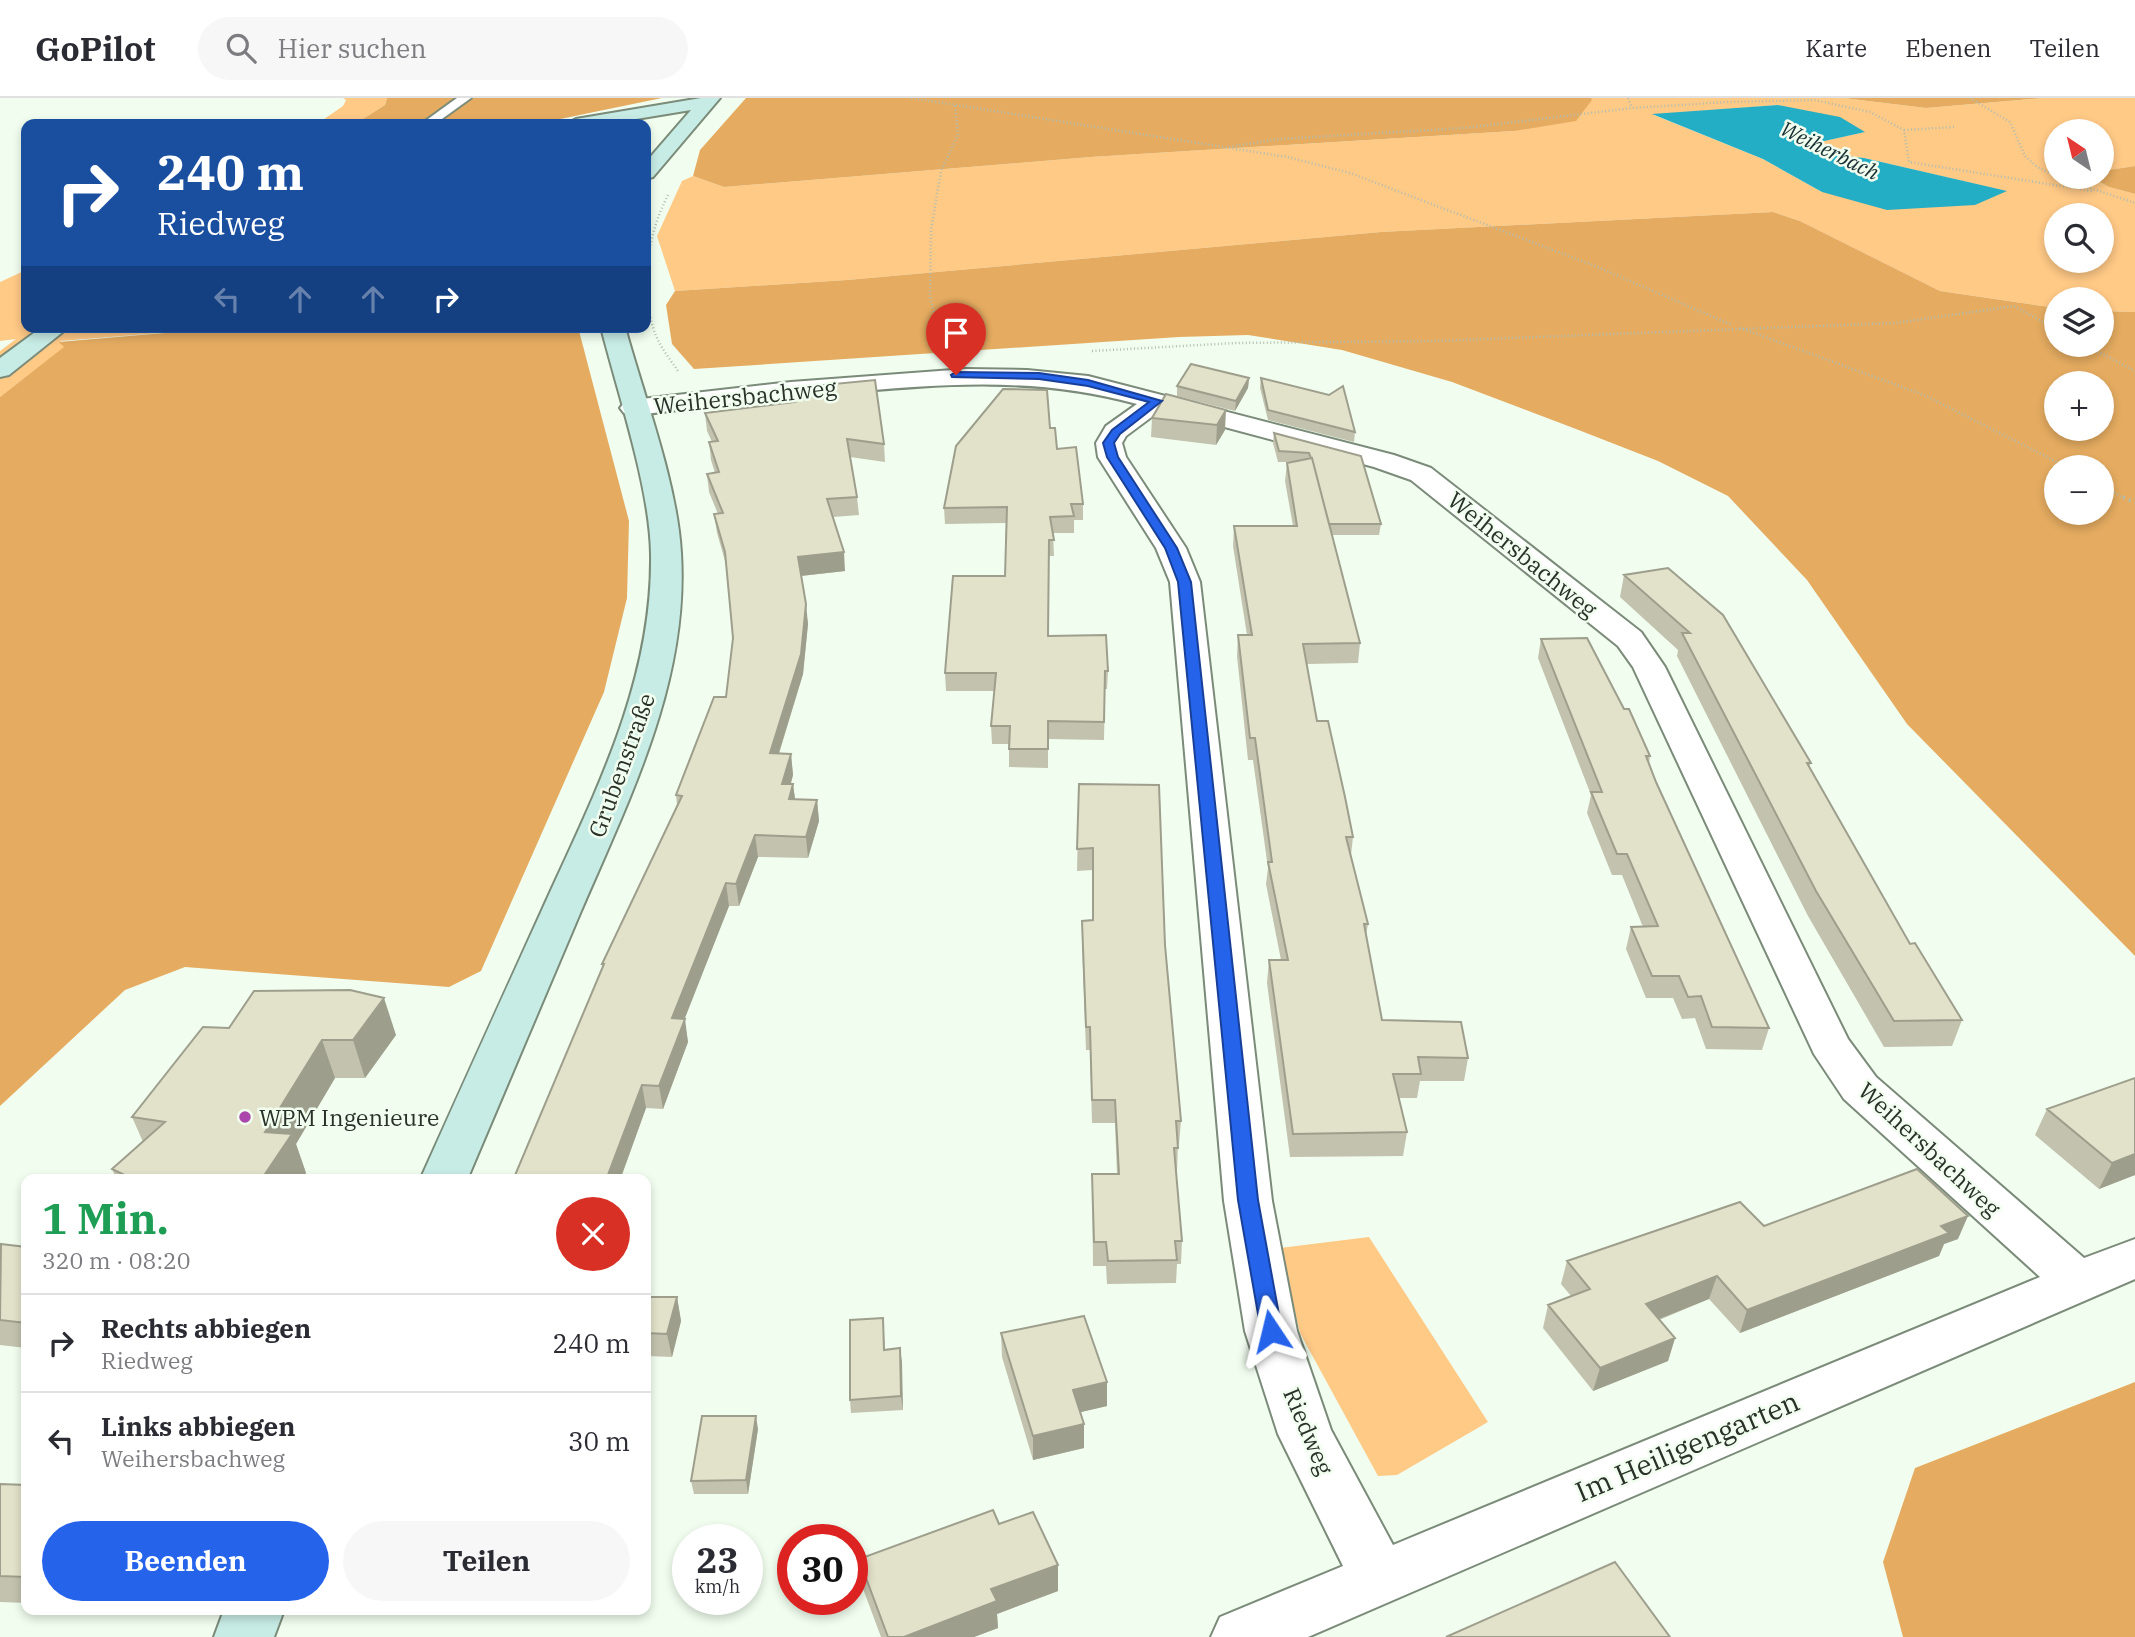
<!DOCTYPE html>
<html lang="de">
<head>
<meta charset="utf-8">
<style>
  body { margin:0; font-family:"IBM Plex Serif",serif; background:#f7f7f7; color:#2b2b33; height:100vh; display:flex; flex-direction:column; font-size:26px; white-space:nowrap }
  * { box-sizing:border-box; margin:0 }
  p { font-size:23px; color:#7c7c81 }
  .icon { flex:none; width:38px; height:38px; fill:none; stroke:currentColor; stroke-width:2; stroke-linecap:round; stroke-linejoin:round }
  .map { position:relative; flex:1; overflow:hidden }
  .details { position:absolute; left:21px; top:1076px; width:630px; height:441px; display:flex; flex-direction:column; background:#fff; border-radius:14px; box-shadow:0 4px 10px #0003 }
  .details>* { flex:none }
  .hud { position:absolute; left:21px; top:21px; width:630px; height:214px; border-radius:14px; box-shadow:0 4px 10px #0003; background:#1a4fa0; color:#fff; overflow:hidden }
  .needle { width:46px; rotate:325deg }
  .fabs { position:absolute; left:2044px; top:21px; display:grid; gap:14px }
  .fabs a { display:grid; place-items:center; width:70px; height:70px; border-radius:50%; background:#fff; box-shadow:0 4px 10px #0003; font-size:35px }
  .speed { position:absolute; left:672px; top:1426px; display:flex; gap:14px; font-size:35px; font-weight:700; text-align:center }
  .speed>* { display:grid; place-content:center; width:91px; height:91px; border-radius:50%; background:#fff; box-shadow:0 4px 10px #0003; line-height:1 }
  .speed small { font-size:18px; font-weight:400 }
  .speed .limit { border:10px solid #d22; background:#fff; color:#111 }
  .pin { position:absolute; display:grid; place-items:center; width:60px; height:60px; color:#fff; margin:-72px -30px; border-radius:50% 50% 50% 0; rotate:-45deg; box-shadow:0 0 7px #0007 }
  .pin .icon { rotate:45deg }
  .me { position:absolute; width:77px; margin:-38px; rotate:350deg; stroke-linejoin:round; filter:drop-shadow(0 0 5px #0008) }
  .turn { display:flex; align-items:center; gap:24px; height:147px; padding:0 21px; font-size:32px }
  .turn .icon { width:91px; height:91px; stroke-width:2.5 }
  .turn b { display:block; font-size:49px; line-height:60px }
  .lanes { display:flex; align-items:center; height:66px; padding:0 21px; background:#0003; justify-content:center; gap:35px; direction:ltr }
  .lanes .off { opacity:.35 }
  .round { display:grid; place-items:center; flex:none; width:74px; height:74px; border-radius:37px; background:#f7f7f7 }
  .headline { display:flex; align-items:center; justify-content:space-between; height:119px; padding:0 21px }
  h1 { font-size:42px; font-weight:800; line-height:52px; color:#1e9e55 }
  .button { display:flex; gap:14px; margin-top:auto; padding:14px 21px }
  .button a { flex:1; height:80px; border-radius:42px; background:#2563eb; color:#fff; font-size:28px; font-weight:800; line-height:80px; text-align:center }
  .button a+a { background:#f7f7f7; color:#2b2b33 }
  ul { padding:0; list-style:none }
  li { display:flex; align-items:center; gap:21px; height:98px; padding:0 21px; border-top:2px solid #e1e1e2 }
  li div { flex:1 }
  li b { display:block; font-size:26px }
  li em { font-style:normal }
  header { display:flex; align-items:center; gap:42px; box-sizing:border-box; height:98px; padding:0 35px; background:#fff; border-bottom:2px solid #e1e1e2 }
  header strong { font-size:33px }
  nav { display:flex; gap:38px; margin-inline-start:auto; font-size:24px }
  .search { width:490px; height:63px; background:#f7f7f7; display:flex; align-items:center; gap:18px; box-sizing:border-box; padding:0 24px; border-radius:38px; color:#7c7c81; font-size:26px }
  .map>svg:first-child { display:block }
  .green { fill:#ffc986; fill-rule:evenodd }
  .forest { fill:#e5ac61; fill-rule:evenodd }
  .water { fill:#24aec5 }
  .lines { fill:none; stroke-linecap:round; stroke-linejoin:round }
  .lane-casing { stroke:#7b8b79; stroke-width:4 }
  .street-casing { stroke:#7b8b79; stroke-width:4 }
  .secondary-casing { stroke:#7b8b79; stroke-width:4 }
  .path-far1 { stroke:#b2bdb0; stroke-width:2.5; stroke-dasharray:1 2.5; stroke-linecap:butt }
  .path { stroke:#b2bdb0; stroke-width:3.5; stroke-dasharray:2 4.5; stroke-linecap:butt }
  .lane { fill:#fff; fill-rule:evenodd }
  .street { fill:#fff; fill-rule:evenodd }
  .secondary { fill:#c7ece5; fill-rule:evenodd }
  .wall { fill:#c2c2ae }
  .shaded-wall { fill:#9e9e8d }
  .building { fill:#e2e2ca; stroke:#9e9e8d; stroke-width:2 }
  .route { fill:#2563eb; stroke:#184099; stroke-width:2 }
  .poi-dot { fill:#ab47ac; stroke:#f1feef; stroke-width:2.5 }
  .labels { text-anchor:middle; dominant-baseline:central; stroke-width:5; stroke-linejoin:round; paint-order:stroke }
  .far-water-label { font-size:21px; font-style:italic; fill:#1a3034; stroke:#f1feef }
  .street-label { font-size:23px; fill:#2a3129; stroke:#f1feef }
  .poi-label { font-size:23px; fill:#2a3129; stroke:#f1feef; text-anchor:start }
  .near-street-label { font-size:28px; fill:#2a3129; stroke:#f1feef }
</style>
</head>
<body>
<header>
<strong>GoPilot</strong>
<div class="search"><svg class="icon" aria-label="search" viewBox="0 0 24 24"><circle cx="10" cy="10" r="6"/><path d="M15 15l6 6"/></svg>Hier suchen</div>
<nav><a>Karte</a><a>Ebenen</a><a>Teilen</a></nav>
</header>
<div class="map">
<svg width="2135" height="1539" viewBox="0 0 2135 1539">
  <rect width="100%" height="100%" fill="#f1feef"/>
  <path class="green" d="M343 0H387L385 7 355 26H317L343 8 346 2Z
    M1591 0H1843L1926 10 2044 0H2135V68L2102 73V33H2056V79H2091L2109 89 2135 96V214L2102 213V201H2056V210L1940 193 1800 123 1773 114 1381 134 847 182 675 193 657 138 682 83 693 78 724 89 1091 59 1514 33ZM1778 7 1864 34 1820 44 1826 56 1864 60 2005 93 1822 94 1763 61 1654 17ZM2056 117H2102V163H2056Z
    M26 172V229H234L60 243 65 249 0 299V253L16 241 0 243V184Z
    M1369 1139 1488 1324 1397 1377 1378 1378 1300 1235 1280 1150Z"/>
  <path class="forest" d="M387 0H662L536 26H355L385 7Z
    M746 0H1591L1592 2 1576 23 1514 33 1091 59 724 89 693 78 700 52Z
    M1843 0H2044L1926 10Z
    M2135 68V96L2109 89 2091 79H2102V73Z
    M1773 114 1800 123 1940 193 2056 210V247H2102V213L2135 214V858L1907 626 1807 482 1728 398 1658 363 1576 331 1452 284 1342 252 1248 237 1179 239 694 271 672 246 666 207 675 193 847 182 1381 134ZM2102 285V331H2056V285ZM2102 369V415H2056V369Z
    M234 229H578L629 423 627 500 604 594 481 873 449 889 185 869 125 892 0 1008V299L64 249 59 244Z
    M2135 1284V1539H1903L1883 1464 1915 1370Z"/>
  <path class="water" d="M1778 7 1840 19 1865 34 1820 44 1826 56 1864 60 2007 93 1975 107 1887 112 1822 94 1763 61 1652 16Z"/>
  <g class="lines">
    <g class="lane-casing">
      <path id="lane" d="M457 0H471L435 26H421Z"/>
    </g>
    <g class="street-casing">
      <path id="street" d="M966 271 1027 272 1088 278 1394 357 1431 370 1641 534 1665 569 1848 941 1876 979 2084 1160 2135 1141V1181L1308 1539H1211L1220 1519 1343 1468 1278 1336 1245 1233 1224 1103 1170 484 1156 450 1098 359 1096 345 1106 328 1137 306C1034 278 944 286 840 295 771 301 702 308 633 318L624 315 620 310 624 305 633 302 791 284ZM1161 312 1374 369 1411 382 1618 548 1633 569 1814 956 1844 1001 2040 1179 1393 1447 1331 1332 1297 1233 1272 1103 1200 484 1186 450 1126 359 1122 345 1126 338Z"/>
    </g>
    <g class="secondary-casing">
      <path id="secondary" d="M701 0H720L653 79 646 81V64L691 12 606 26H567L576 21Z
        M42 229H69L9 277 0 279V260Z
        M601 229H625C644 299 677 384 681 455 689 583 630 699 581 813 543 903 505 992 467 1082H420C460 992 501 902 542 812 594 697 653 585 651 456 650 389 618 296 601 229Z
        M224 1512H284L274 1539H214Z"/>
    </g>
    <path class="path-far1" d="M911 0 1287 59 1350 75 1595 168 1732 227
      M1628 0 1632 10
      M1970 0 2010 24 2025 58 2037 69 2056 78
      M1904 32 1955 29
      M1229 49 1279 41 1464 30 1632 10 1728 4 1814 2 1870 14 1904 32 1909 64 2092 93
      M2057 79 2135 105
      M668 97C647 138 639 191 655 235 660 249 670 261 678 273
      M1740 230 1924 297 2067 369
      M2085 247 2135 273
      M944 251 930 199 931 132 941 73 958 37 955 6
      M1092 253 1236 245 1434 243 1895 225 2014 208 2056 231
      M2102 388 2126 401"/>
    <path class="path" d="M2123 399 2135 405"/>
    <use href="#lane" class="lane"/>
    <use href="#street" class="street"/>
    <use href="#secondary" class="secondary"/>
  </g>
  <path class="wall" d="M1249 280 1248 290 1235 313 1177 298V288Z
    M1261 280 1355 334 1354 344 1268 322 1260 290Z
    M823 287 884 346 885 364 850 359 857 399 859 417 833 419 845 473 801 478 808 526 803 576 779 656H791L793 677 791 686H793L795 701 817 702 819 723 808 760 758 759 739 808H729L684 921 688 944 663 1011 646 1010 620 1082H513L603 870 602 866 677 707 676 697 726 599 733 540 727 470 717 435 714 416H718L709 394 707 376 715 375 711 362 709 344H712L707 333 705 315 794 304 793 301 801 300 800 294 823 292Z
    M1166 296 1225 332 1216 347 1151 339 1152 320Z
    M1050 330 1057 351 1083 406V422H1074V435H1053L1054 458H1049V538L1108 573 1107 591H1105L1104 642 1048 641V670L1009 669V646H992L991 628 995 593H946L945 575 1005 478 1006 425 945 426 944 410Z
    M1274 335 1361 358 1381 426 1379 437H1332L1360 545 1358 565 1307 566 1317 623 1353 739 1351 757 1368 826 1366 838 1382 922 1468 960 1464 983H1420L1417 1000H1399L1407 1034 1403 1058 1290 1059 1267 885 1269 862H1281L1266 786 1268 770 1253 662H1248L1237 558 1238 537H1247L1233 448 1234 428H1293L1285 383 1287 365 1289 364H1278L1273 345Z
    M1668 470 1811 665 1809 669 1910 846 1962 922 1952 948 1884 949 1808 818 1677 558 1678 552 1620 499 1624 477Z
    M1541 541 1624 611 1650 658 1649 665 1656 684 1769 930 1762 952 1706 951 1695 920 1682 921 1673 900H1646L1626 851 1631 829H1643L1622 777H1612L1587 715 1591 697 1538 560Z
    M1079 686 1165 847 1181 1023 1179 1046H1178L1177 1074H1176L1182 1143 1181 1166H1177L1176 1185 1107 1186 1106 1168H1093L1092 1076H1117L1115 1025H1092L1090 952H1086L1082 845V823L1092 822 1093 772 1077 773Z
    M229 930 396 937 365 980H335L296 1046 306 1075 301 1082H117L112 1071 143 1044 132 1019Z
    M2047 1011 2135 1077 2099 1091 2035 1037Z
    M1764 1128 1958 1141 1944 1146 1939 1158 1740 1235 1709 1201 1659 1222 1675 1240 1668 1263 1593 1293 1543 1230 1548 1207 1571 1198 1561 1186 1567 1163Z
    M0 1147 26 1149V1250L0 1247Z
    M646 1199H677L681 1223 672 1259 648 1258 646 1265Z
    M883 1220 885 1251 900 1250 903 1312 851 1315 850 1302Z
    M1001 1235 1107 1308 1080 1314 1084 1326V1350L1033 1362 1002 1259Z
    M758 1331 748 1396H694L691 1383Z
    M0 1386 26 1387V1505L0 1504Z
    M999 1426 1058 1467V1493L997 1516 998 1530 974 1539H881L862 1488 859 1461Z"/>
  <path class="shaded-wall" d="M1249 280 1248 290 1235 313 1236 303Z
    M1226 312 1225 332 1216 347 1217 327Z
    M844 454 845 473 800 478 798 459Z
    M806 506 808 526 803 576 772 677 770 655Z
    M791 656 793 677 784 707 782 686Z
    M793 686 796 708 789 701Z
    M817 702 819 723 808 760 806 739Z
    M755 737 758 759 739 808 736 786Z
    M726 785 729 808 676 943 672 920Z
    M384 900 396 937 365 980 353 942Z
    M685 921 688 944 663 1011 659 988Z
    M322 942 335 980 296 1046 306 1075 301 1082H261L265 1034Z
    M642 987 646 1010 620 1082H606Z
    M2135 1056V1077L2099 1091 2112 1065Z
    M1968 1118 1958 1141 1944 1146 1939 1158 1740 1235 1747 1212 1941 1128Z
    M1717 1178 1709 1201 1639 1229 1646 1206Z
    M677 1199 681 1223 672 1259 667 1236Z
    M1675 1240 1668 1263 1593 1293 1600 1270Z
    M646 1249 648 1258 646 1265Z
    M900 1250 902 1264 903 1312 901 1298Z
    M1107 1284V1308L1073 1316V1292Z
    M756 1318 758 1331 748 1396 746 1382Z
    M1084 1326V1350L1033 1362V1338Z
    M1058 1467V1493L997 1516 998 1530 974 1539H904L991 1491Z"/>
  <path class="building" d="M1191 266 1249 280 1236 303 1177 288Z
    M1261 280 1329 297 1343 288 1355 334 1268 312Z
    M875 282 884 346 847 341 857 399 827 401 844 454 798 459 806 506 801 556 770 655 791 656 782 686H793L789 701 817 702 806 739 755 737 736 786 726 785 672 920 685 921 659 988 642 987 606 1082H513L604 866H602L682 698 676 697 714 599H726L733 540 725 454 714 416 723 415 707 376 719 374 709 344 718 343 705 315 795 304 793 301 803 300 800 294 825 292 823 287Z
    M1003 291 1047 292 1050 330H1055L1057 351 1076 349 1083 406H1071L1074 418 1050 419 1054 442H1049L1048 538 1106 537 1108 573H1105L1104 624 1048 623V651H1009L1010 628H991L996 575H945L953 478H1005L1007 409 944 410 956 348Z
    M1166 296 1226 312 1217 327 1152 320Z
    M1274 335 1361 358 1381 426H1329L1312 360H1311L1309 355 1279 353Z
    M1312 360 1360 545 1303 546 1317 623H1328L1345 699 1353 739H1346L1368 826H1364L1382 922 1461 924 1468 960 1418 959 1421 976H1393L1407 1034 1293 1036 1269 862H1288L1268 764H1272L1255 640H1250L1238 537H1252L1234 428H1297L1287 365Z
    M1668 470 1723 517 1811 665H1807L1910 846 1915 845 1962 922 1894 923 1816 793 1682 535H1690L1624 477Z
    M1587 540 1624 611H1629L1650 658H1646L1656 684 1769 930 1712 929 1701 898 1688 899 1679 878H1652L1631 829 1658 828 1627 756H1617L1591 694H1602L1541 541Z
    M1079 686 1159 687 1165 847 1181 1023H1176L1178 1050H1174L1182 1143H1175L1177 1162 1108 1163 1106 1144H1094L1092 1076H1119L1115 1002H1092L1090 929H1086L1082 823 1093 822V750L1077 751Z
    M350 892 384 900 353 942H322L265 1034 292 1036 261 1082H135L112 1071 165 1024 132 1019 203 929 229 930 254 893Z
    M2135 980V1056L2112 1065 2047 1011Z
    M1917 1071 1968 1118 1941 1128 1949 1135 1747 1212 1717 1178 1646 1206 1675 1240 1600 1270 1548 1207 1590 1191 1567 1163 1740 1104 1764 1128Z
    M1 1146 26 1149V1225L0 1222Z
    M646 1199H677L667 1236 646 1235Z
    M1084 1218 1107 1284 1073 1292 1084 1326 1033 1338 1001 1235Z
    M883 1220 884 1252 900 1250 901 1298 850 1302V1222Z
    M702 1318H756L746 1382 691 1383Z
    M0 1386 26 1387V1479L0 1478Z
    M993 1412 999 1426 1033 1414 1058 1467 991 1491 997 1503 904 1539H888L859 1461Z
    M1615 1464 1670 1539H1446Z"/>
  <path class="route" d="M956 274 1039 275 1088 282 1162 303 1120 336 1114 345 1118 359 1177 450 1191 484 1258 1102 1282 1233 1279 1239 1271 1241 1264 1239 1261 1233 1238 1102 1178 484 1165 450 1107 359 1103 345 1112 332 1149 304 1088 288 1039 281 952 279 951 277Z"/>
  <circle class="poi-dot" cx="245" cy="1019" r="7"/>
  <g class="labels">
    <g class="far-water-label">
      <text transform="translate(1830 52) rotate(26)">Weiherbach</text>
    </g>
    <g class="street-label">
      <text transform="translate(745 298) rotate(-6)">Weihersbachweg</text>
      <text transform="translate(1523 456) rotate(39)">Weihersbachweg</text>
      <text transform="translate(621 667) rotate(-70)">Grubenstraße</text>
      <text transform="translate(1930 1051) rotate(43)">Weihersbachweg</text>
      <text transform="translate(1309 1333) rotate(67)">Riedweg</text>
    </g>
    <g class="poi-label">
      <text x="259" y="1019">WPM Ingenieure</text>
    </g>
    <g class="near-street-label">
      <text transform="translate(1687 1348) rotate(-23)">Im Heiligengarten</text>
    </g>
  </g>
</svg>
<div class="fabs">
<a><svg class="needle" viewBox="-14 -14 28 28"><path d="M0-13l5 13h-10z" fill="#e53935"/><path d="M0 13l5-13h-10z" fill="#7c7c81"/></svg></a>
<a><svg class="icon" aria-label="search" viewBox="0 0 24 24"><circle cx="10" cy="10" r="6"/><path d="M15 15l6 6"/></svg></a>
<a><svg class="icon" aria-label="layers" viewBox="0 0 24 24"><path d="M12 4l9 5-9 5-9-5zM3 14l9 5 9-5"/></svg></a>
<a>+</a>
<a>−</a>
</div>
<div class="speed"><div>23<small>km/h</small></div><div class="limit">30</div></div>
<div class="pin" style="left:956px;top:277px;background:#d93025"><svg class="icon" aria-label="arrive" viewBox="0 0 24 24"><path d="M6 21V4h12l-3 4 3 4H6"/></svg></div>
<svg class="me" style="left:1271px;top:1233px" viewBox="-20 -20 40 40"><path d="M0-17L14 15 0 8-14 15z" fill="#2563eb" stroke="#fff" stroke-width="4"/></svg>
<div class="hud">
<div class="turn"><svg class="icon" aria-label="right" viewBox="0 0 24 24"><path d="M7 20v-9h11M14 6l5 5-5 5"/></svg><div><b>240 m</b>Riedweg</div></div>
<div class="lanes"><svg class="icon off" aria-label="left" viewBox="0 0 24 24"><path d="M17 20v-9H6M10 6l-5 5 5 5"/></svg><svg class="icon off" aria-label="ahead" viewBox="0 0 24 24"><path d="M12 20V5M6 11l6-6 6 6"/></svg><svg class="icon off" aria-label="ahead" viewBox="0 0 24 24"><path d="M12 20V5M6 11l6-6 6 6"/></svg><svg class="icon" aria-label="right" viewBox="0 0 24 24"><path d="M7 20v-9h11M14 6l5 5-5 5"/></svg></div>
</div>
<section class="details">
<div class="headline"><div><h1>1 Min.</h1><p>320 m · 08:20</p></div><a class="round" style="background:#d93025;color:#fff"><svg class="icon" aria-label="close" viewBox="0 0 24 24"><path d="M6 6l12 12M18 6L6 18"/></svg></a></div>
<ul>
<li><svg class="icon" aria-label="right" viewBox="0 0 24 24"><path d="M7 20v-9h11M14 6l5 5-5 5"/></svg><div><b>Rechts abbiegen</b><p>Riedweg</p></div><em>240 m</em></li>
<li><svg class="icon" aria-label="left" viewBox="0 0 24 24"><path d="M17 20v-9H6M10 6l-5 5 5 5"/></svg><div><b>Links abbiegen</b><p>Weihersbachweg</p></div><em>30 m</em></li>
</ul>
<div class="button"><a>Beenden</a><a>Teilen</a></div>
</section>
</div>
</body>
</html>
